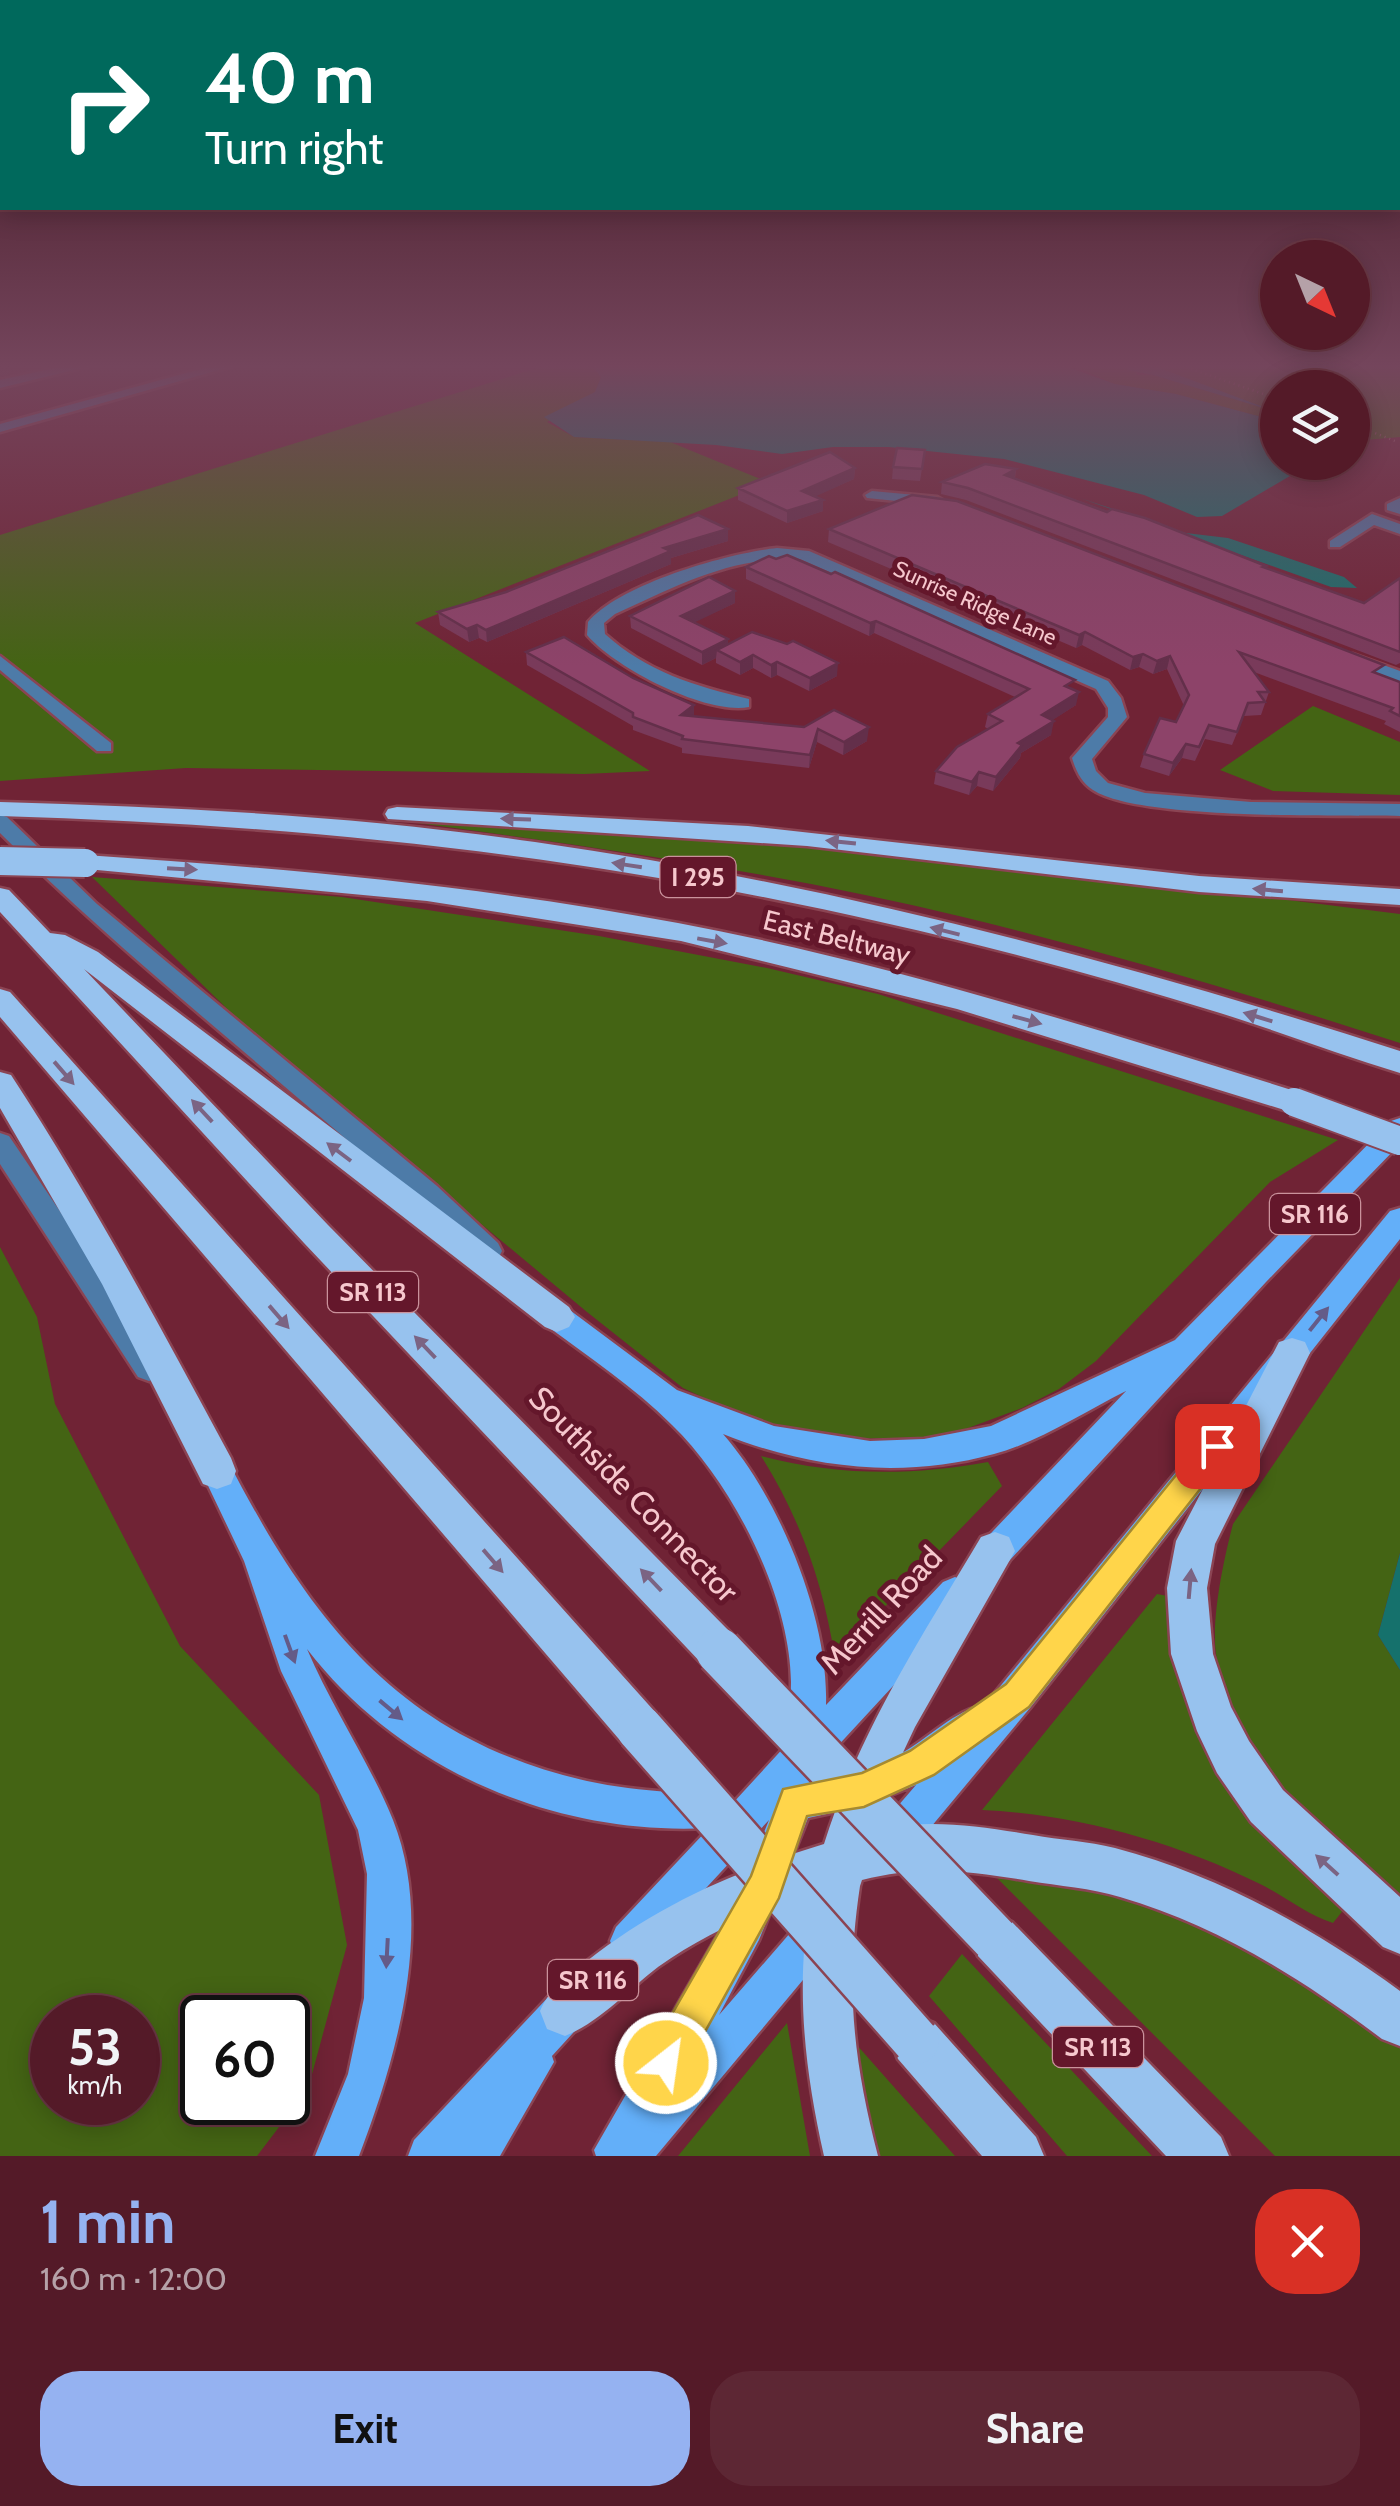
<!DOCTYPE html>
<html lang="en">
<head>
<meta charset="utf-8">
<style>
  body { margin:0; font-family:Cabin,sans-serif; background:#5d2734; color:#f1f3f6; height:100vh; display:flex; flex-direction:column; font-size:38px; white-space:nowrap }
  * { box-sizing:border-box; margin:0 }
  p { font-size:32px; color:#b5a1a8 }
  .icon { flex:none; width:55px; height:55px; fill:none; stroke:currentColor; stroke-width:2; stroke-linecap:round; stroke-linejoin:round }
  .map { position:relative; height:2156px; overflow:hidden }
  .drawer { display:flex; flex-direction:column; background:#541a28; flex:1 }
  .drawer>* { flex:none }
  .guide { position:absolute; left:0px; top:0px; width:1400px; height:210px; box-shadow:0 5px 25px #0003,0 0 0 2px #6a3845; background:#00695c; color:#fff; overflow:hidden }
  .needle { width:65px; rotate:137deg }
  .buttons { position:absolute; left:1260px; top:240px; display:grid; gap:20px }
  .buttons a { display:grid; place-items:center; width:110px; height:110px; border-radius:50%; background:#541a28; box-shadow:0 5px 25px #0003,0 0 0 2px #6a3845; font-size:50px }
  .speed { position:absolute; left:30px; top:1995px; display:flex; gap:20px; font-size:50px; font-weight:700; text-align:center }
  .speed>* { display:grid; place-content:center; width:130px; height:130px; border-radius:50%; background:#541a28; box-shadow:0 5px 25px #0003,0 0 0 2px #6a3845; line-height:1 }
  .speed small { font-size:25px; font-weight:400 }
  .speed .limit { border:5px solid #111; border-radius:15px; background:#fff; color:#111 }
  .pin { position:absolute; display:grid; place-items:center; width:85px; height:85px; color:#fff; margin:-42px; border-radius:20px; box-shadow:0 5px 15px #0006 }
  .me { position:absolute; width:110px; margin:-55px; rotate:30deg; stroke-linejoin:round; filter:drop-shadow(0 0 8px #0008) }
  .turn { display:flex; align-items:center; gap:35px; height:210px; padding:0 40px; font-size:45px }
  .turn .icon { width:130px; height:130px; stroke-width:2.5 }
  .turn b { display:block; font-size:70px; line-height:85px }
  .round { display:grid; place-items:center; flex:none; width:105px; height:105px; border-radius:40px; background:#5d2734 }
  .overview { display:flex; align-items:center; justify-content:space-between; height:170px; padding:0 40px }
  h1 { font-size:60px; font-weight:700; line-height:75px; color:#95b2f1 }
  .cta { display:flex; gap:20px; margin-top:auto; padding:20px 40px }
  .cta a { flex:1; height:115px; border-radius:40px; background:#95b2f1; color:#111; font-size:40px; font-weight:700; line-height:115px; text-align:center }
  .cta a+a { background:#5d2734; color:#f1f3f6 }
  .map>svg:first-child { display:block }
  .green { fill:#446414; fill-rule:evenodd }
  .water { fill:#15716c }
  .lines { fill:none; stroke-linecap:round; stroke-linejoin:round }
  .minor-casing { stroke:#8b4453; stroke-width:5 }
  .major-casing { stroke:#8b4453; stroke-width:5 }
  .highway-casing { stroke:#8b4453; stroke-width:5 }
  .path { stroke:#a86774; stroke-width:2.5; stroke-dasharray:1 4; stroke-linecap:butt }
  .minor { fill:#4d7ba8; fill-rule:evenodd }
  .major { fill:#63aff9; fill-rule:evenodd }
  .highway { fill:#97c2ee; fill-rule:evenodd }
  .highway-bridge-far1-casing { stroke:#8b4453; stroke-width:32; stroke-linecap:butt }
  .highway-bridge-casing { stroke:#8b4453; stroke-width:51; stroke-linecap:butt }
  .highway-bridge-far1 { stroke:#97c2ee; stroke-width:28 }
  .highway-bridge { stroke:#97c2ee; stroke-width:46 }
  .wall { fill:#793a5a }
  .shaded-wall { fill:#632f4a }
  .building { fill:#8d4369; stroke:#632f4a; stroke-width:2.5 }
  .oneway { fill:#7b6483 }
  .oneway2 { fill:#645b88 }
  .route { fill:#ffd54a; stroke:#a68a30; stroke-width:2.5 }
  .labels { text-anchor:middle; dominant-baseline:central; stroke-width:10; stroke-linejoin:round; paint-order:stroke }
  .far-street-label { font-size:22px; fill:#f6c7cd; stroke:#64172b }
  .shield { fill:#64172b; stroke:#ca929c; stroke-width:2.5 }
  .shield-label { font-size:25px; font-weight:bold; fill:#f6c7cd }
  .street-label { font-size:28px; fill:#f6c7cd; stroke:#64172b }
  .near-street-label { font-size:32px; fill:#f6c7cd; stroke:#64172b }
</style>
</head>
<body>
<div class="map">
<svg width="1400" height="2156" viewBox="0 0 1400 2156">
  <rect width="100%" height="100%" fill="#702335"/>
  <path class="green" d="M550 364H590L601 377 595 392 547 422 574 437 670 442 770 483 415 623 650 771 584 774 186 768 0 781V535Z
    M1056 364H1129L1138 375H1153L1274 411 1149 364H1400V437L1353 441 1352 388H1278L1277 421 1176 394 1115 384 1083 370Z
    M1313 706 1400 742V795L1273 791 1220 770Z
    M417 820 650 830 1057 871 1400 914V1043C1255 996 1111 953 963 917 783 873 600 848 417 823Z
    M92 877 342 897 599 936 767 968 878 994 1338 1140 1270 1182 1096 1361 1059 1389 1022 1408 944 1437 846 1439 749 1419 683 1388 587 1312 253 1034Z
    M0 1247 37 1317 55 1404 180 1646 319 1795 347 1945 308 2089 257 2156H0ZM52 2018H138V2102H52ZM202 2018H288V2102H202Z
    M1400 1278V1553L1378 1635 1400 1670V1905C1326 1836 1232 1761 1216 1654 1211 1618 1224 1558 1233 1524Z
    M761 1456C838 1476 910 1476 988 1462L1002 1486 835 1658C823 1583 801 1520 761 1456Z
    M1157 1594 1173 1597 1175 1628 1345 1908 1333 1923C1307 1915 1283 1895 1258 1883 1175 1842 1075 1814 982 1810Z
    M992 1873C1068 1881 1178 1907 1244 1944 1297 1974 1348 2011 1400 2044V2156H1275Z
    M962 1954 1152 2156H1067L929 1996Z
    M787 2023 810 2156H678Z
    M856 2044 955 2156H878L860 2082Z"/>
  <path class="water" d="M590 364 1065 366 1115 384 1176 394 1277 421 1278 462 1312 463 1222 516 1197 517 1144 495 1004 459 889 447H833L782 454 716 445 574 437 544 417 595 392 601 377Z
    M1129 364H1149L1277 412 1153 375 1127 370Z
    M1080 498 1186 533 1228 538 1344 577 1357 588 1331 587Z
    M1400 1553V1670L1378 1635Z"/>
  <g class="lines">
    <g class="minor-casing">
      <path id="minor" d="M73 364H98L0 388V380Z
        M219 364H240L0 432V424Z
        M872 491 937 497 944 501 937 505 867 498 865 495Z
        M1400 498V514L1387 510V504Z
        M1372 514 1400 524V534L1374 525 1340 547H1330V541Z
        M777 548 809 551 1108 681 1121 698 1127 717 1092 759 1096 771 1108 783 1145 793 1251 802 1400 804V816C1338 815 1138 820 1093 790 1081 782 1076 771 1072 758L1108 717V708L1096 689 800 559C732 556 676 586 615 614L604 623 605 634C647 672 695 686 749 699V707C706 715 615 668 587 635L588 622C620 584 728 553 777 548Z
        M1353 654 1400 671V682L1347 663V655Z
        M0 656 111 743V751H97L0 670Z
        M0 815 7 817 97 904 437 1186 498 1243 502 1251 498 1259 488 1262 478 1259C324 1110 151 984 0 833Z
        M0 1133 9 1136 160 1359 164 1368 160 1377 149 1381 138 1377 0 1164Z"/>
    </g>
    <g class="major-casing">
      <path id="major" d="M1400 1118V1144L1266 1282 998 1573 986 1578 974 1573 969 1562 974 1551 1126 1391C1086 1411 1037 1443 994 1454 903 1479 810 1469 723 1434 780 1499 829 1619 826 1705L943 1582 955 1577 967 1582 972 1594 967 1606 821 1764 818 1779C847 1773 875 1767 902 1753 926 1740 957 1708 984 1706L1390 1211 1400 1208V1239L1030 1708 906 1857 892 1862 878 1857 873 1843 878 1829 916 1785 863 1806 808 1818 759 1940 719 2015 810 1910 824 1904 838 1910 844 1924 838 1938 656 2156H596L594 2150 731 1912 769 1820 644 1955 630 1961 616 1955 610 1941 616 1927 709 1828C556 1836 401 1771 307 1649 332 1708 369 1761 393 1820 435 1926 397 2056 359 2156H315L348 2074 364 1998 367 1874 358 1830 281 1671 244 1561 201 1471 206 1461 217 1456 228 1461C311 1622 401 1739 587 1781 614 1787 642 1790 670 1792 691 1793 710 1787 729 1796L733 1803 788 1743C789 1723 791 1702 791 1682 790 1596 733 1484 672 1425 634 1387 589 1357 547 1326L542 1317 547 1308 557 1305 567 1308 677 1390 774 1426 870 1441 924 1439 991 1426 1175 1340 1391 1121Z
        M568 1986 583 1992 589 2007 583 2022 552 2056 554 2062 500 2156H408L414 2140 553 1992Z"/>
    </g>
    <g class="highway-casing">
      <path id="highway" d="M0 802C179 807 357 816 535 842 830 884 1117 960 1400 1051V1073C1340 1055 1281 1032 1220 1013 1110 979 997 948 885 923 588 855 303 825 0 816Z
        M397 807 748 826 1199 876 1400 889V905L1199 892 807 846 388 819 385 814 388 809Z
        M85 855C284 868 482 886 678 923 891 963 1098 1030 1305 1094L1309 1102 1305 1110 1294 1113 957 1009 681 941 427 901 76 868 72 863Z
        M0 888 9 890 50 933 65 935 98 952 569 1307 575 1317 569 1327 557 1332 545 1327 84 969 328 1225 734 1636 740 1651 734 1666 719 1672 704 1666 304 1243 0 912Z
        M0 989 10 992 656 1713 662 1729 656 1745 640 1751 624 1745 0 1017Z
        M0 1072 11 1075C92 1199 161 1328 231 1458L236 1471 231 1484 217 1489 203 1484 102 1284 0 1108Z
        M1292 1338 1305 1342 1310 1353 1215 1544 1207 1588 1213 1654 1231 1707 1249 1741 1283 1790 1400 1897V1954L1383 1947 1251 1822 1217 1773 1197 1731 1171 1654 1167 1588 1176 1541 1279 1342Z
        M995 1532 1009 1537 1015 1551 915 1727 892 1776 874 1830C928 1818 979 1826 1033 1835 1060 1840 1088 1841 1115 1848 1218 1875 1315 1929 1400 1991V2046L1382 2039C1302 1979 1217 1925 1120 1897 1091 1888 1059 1886 1029 1881 972 1871 919 1865 862 1880L860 1886C845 1984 853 2060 878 2156H824C804 2067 795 1985 811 1895 755 1912 706 1933 658 1967 628 1990 600 2022 565 2036L547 2029 540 2011C550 1988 568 1976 587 1961 659 1904 736 1871 824 1844 859 1732 921 1638 981 1537Z
        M995 1915 1012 1922 1221 2137 1229 2156H1166L978 1956 971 1939 978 1922Z
        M916 2016 934 2023 1036 2137 1044 2156H982L898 2059 891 2041 898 2023Z"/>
    </g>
    <path class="path" d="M1177 364 1278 399
      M1352 424 1395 441"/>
    <use href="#minor" class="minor"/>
    <use href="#major" class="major"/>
    <use href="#highway" class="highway"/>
    <g class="highway-bridge-far1-casing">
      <path id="highway-bridge-far1" d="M0 861 85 863
        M1294 1102 1400 1141"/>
    </g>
    <g class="highway-bridge-casing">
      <path id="highway-bridge" d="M719 1651 995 1939
        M640 1729 916 2041"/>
    </g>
    <use href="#highway-bridge-far1" class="highway-bridge-far1"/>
    <use href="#highway-bridge" class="highway-bridge"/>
  </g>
  <path class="wall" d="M925 450 920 481 892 479 893 467Z
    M855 468 854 479 815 496 823 500V511L787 523 738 500V488Z
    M1016 469 1015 478 1364 603 1400 578V663L1396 665 966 500 941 494 942 482Z
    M728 529V541L671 558V564L487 642 479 638 469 642 440 625 438 612Z
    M829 529 1380 674 1400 682V732L1384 724 1386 721 1254 672 1269 692 1261 715 1244 716 1232 745 1205 739 1195 761 1182 758 1169 776 1140 767 1144 754 1176 722 1184 706 1167 669 1153 674 1139 667 1130 670 1082 645 1076 648 828 542Z
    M746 567 1073 689 1076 705 1052 720 1051 735 1021 753 1020 758 993 791 977 786 969 795 934 784 936 771 988 729 985 727 988 714 1015 697 874 633 869 636 746 579Z
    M735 603 694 622 728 644 837 676 809 691 777 675 771 678 753 668 740 675 716 663V658L702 665 631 628 630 616Z
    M526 652 633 678 694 705V716L804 727 834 710 867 741 843 755 817 742 809 768 682 753V748L633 730V726L527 665Z"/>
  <path class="shaded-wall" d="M12 364 8 374 0 377V365Z
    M855 468 854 479 801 503 802 491Z
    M1016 469 1014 481 1005 475Z
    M823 500V511L787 523V511Z
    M728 529V541L671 558V564L487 642 486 630 664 548Z
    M735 591V603L681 629V616Z
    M876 621 874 633 869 636 870 623Z
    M477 625 479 638 469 642 467 629Z
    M1085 632 1082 645 1076 648 1079 635Z
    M728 639V652L717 650 716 658 702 665V652Z
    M1143 654 1139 667 1130 670 1133 657Z
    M753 655V668L740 675V662Z
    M1170 656 1167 669 1153 674 1157 661Z
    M777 662V675L771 678V665Z
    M838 663 837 676 809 691 810 678Z
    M1079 692 1076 705 1039 729 1042 715Z
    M694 705V718L681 715Z
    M1054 721 1051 735 1021 753 1020 758 993 791 996 777 1018 743Z
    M869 727 867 741 843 755 844 742Z
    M818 729 817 742 809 768 810 755Z
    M1186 744 1182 758 1169 776 1173 763Z
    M979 772 977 786 969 795 972 782Z"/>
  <path class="building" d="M897 448 925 450 922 469 893 467Z
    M830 452 855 468 802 491 823 500 787 511 738 488Z
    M985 464 1016 469 1005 475 1107 512 1112 509 1145 518 1266 566 1263 567 1364 603 1400 578V652L968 488 942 482Z
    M912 495 957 501 1384 665 1373 672 1400 682V716L1390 711 1393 708 1239 652 1269 692H1258L1265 702 1248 703 1237 732 1209 725 1199 747 1186 744 1173 763 1144 754 1160 718 1176 722 1189 695 1170 656 1157 661 1143 654 1133 657 1085 632 1079 635 829 529Z
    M698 515 728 529 664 548 671 551 486 630 477 625 467 629 438 612 506 592Z
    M787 555 831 574 835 572 1075 680 1065 686 1079 692 1042 715 1054 721 1018 743 1022 745 996 777 979 772 972 782 936 771 957 747 1002 721 988 714 1029 689 876 621 870 623 746 567 769 556 776 559Z
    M709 577 735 591 681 616 728 639 702 652 630 616Z
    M752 632 787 644 793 641 838 663 810 678 777 662 771 665 753 655 740 662 717 650Z
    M564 637 633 678 694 705 681 715 804 727 834 710 869 727 844 742 818 729 810 755 682 739 683 736 633 717V713L526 652Z"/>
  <defs><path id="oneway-solid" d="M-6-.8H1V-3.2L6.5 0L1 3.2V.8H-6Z" transform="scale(2.5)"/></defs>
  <g class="oneway">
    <use href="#oneway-solid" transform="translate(516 819) rotate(-178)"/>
    <use href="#oneway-solid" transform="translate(841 842) rotate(-174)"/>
    <use href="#oneway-solid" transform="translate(627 865) rotate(-171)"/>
    <use href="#oneway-solid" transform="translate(182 869) rotate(3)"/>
    <use href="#oneway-solid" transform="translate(1268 890) rotate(-175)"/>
    <use href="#oneway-solid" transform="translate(945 931) rotate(-166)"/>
    <use href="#oneway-solid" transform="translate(712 941) rotate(10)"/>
    <use href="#oneway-solid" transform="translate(1258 1017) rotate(-163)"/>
    <use href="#oneway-solid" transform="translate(1027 1020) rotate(15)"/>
    <use href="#oneway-solid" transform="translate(64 1073) rotate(49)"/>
    <use href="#oneway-solid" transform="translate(202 1111) rotate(-133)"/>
    <use href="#oneway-solid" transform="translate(339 1152) rotate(-143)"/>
    <use href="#oneway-solid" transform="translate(279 1317) rotate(49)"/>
    <use href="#oneway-solid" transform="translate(425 1347) rotate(-134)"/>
    <use href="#oneway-solid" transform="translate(493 1561) rotate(49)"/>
    <use href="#oneway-solid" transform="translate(651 1580) rotate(-134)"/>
    <use href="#oneway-solid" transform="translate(1190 1584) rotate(-85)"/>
    <use href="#oneway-solid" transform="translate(1327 1865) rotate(-138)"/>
  </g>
  <g class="oneway2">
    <use href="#oneway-solid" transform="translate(1319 1319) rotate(-51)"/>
    <use href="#oneway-solid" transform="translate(290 1649) rotate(70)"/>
    <use href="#oneway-solid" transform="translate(391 1710) rotate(40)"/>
    <use href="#oneway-solid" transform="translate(387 1953) rotate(93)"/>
  </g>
  <linearGradient id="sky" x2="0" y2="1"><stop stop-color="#3e131d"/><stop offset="0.55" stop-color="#74455c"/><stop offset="1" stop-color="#74455c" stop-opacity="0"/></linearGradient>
  <rect width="1400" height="666" fill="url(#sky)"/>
  <path class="route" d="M1217 1433 1227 1437 1231 1446 1227 1455 1029 1707 934 1775 864 1807 807 1816 779 1898 680 2077 666 2082 652 2077 647 2063 652 2049 751 1876 783 1789 862 1773 910 1751 1006 1684 1207 1437Z"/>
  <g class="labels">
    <g class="far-street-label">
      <text transform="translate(975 603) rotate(24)">Sunrise Ridge Lane</text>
    </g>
    <g class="shield">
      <rect x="660.5" y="857" width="75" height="40" rx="8"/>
      <rect x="1270" y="1194" width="90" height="40" rx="8"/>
      <rect x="328" y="1272" width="90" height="40" rx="8"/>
      <rect x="548" y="1960" width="90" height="40" rx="8"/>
      <rect x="1053" y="2027" width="90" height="40" rx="8"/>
    </g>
    <g class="shield-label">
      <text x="698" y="877">I 295</text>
      <text x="1315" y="1214">SR 116</text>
      <text x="373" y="1292">SR 113</text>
      <text x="593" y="1980">SR 116</text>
      <text x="1098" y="2047">SR 113</text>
    </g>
    <g class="street-label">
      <text transform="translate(837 937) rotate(14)">East Beltway</text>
    </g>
    <g class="near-street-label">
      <text transform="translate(634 1494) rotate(46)">Southside Connector</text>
      <text transform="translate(881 1610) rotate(-47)">Merrill Road</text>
    </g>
  </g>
</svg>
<div class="buttons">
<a><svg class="needle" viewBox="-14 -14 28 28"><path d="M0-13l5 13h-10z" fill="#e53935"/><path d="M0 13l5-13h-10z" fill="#b5a1a8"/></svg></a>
<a><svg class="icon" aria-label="layers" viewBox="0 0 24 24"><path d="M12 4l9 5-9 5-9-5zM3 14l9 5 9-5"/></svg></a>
</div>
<div class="speed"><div>53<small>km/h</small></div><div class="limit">60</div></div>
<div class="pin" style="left:1217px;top:1446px;background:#d93025"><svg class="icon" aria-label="arrive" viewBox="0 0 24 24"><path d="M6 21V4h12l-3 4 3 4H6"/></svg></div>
<svg class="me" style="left:666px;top:2063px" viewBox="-20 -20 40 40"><circle r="17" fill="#ffd54a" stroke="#fff" stroke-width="3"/><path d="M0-11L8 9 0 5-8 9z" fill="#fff"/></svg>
<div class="guide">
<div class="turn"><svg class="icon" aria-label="right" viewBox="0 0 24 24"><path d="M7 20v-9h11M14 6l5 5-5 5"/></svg><div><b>40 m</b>Turn right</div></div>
</div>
</div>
<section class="drawer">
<div class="overview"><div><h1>1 min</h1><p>160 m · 12:00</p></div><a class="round" style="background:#d93025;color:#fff"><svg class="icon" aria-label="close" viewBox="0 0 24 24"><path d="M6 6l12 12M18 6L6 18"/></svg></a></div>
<div class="cta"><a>Exit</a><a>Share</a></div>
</section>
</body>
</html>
